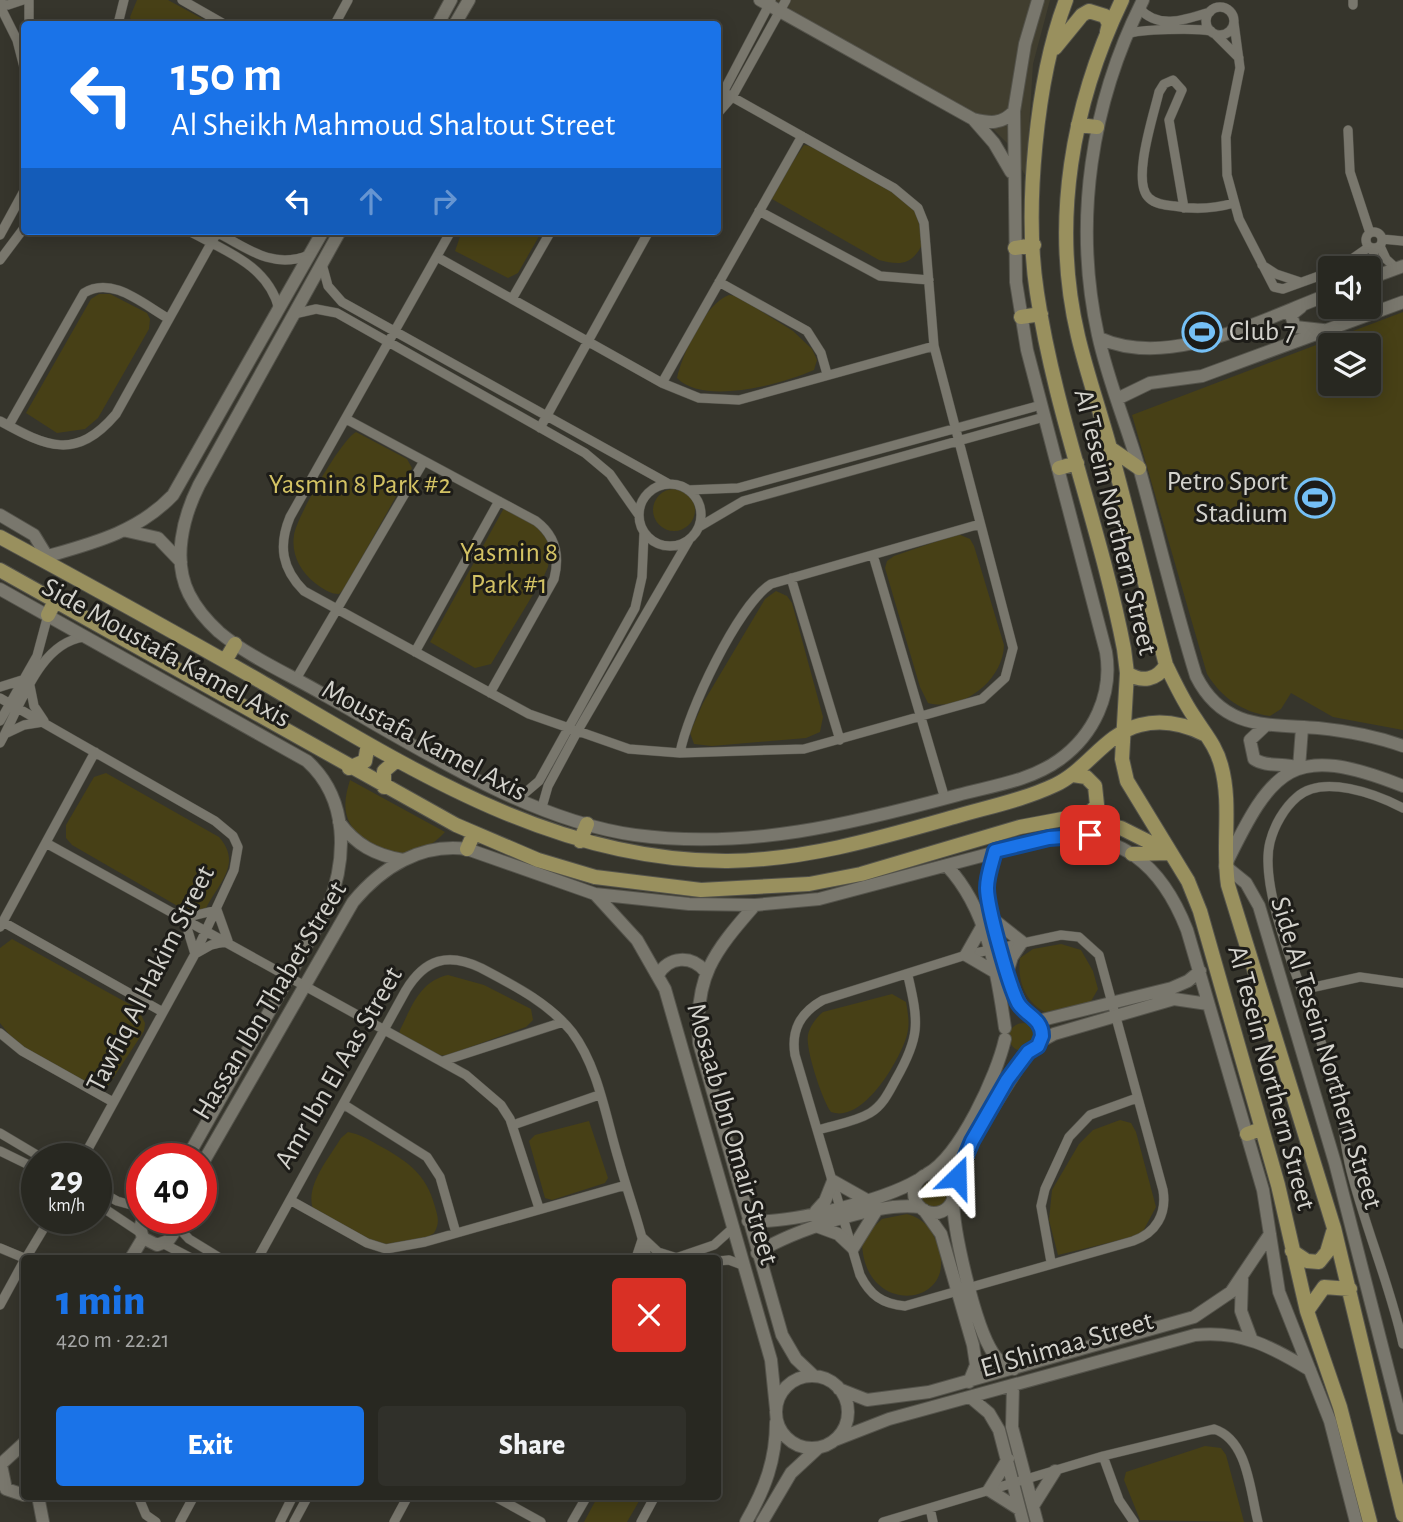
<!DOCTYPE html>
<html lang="en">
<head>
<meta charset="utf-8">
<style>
  body { margin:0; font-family:"Alegreya Sans",sans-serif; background:#30302a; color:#f1f3f6; height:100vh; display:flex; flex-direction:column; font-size:26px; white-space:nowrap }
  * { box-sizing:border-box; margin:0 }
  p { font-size:23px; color:#a5a6a5 }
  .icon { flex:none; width:38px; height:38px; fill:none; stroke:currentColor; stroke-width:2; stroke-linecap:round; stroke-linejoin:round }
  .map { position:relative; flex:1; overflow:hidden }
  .details { position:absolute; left:21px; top:1255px; width:700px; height:245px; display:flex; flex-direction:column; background:#282821; border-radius:7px; box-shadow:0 4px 18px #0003,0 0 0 2px #44443f }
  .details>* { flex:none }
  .banner { position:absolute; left:21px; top:21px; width:700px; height:214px; border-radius:7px; box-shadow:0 4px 18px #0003,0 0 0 2px #44443f; background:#1a73e8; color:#fff; overflow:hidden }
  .fabs { position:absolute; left:1318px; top:256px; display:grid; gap:14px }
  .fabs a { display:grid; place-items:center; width:63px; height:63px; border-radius:7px; background:#282821; box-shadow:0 4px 18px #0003,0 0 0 2px #44443f; font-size:35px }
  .speed { position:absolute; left:21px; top:1143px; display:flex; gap:14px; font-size:35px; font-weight:700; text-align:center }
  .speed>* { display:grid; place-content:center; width:91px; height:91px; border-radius:50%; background:#282821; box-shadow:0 4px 18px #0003,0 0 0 2px #44443f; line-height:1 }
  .speed small { font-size:18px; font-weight:400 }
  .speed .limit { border:10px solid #d22; background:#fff; color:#111 }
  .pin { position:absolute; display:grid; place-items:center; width:60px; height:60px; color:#fff; margin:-30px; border-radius:14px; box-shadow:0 4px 10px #0006 }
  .me { position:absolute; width:77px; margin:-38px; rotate:22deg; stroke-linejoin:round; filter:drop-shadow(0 0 5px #0008) }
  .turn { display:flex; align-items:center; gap:24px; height:147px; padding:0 35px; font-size:32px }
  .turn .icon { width:91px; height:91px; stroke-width:2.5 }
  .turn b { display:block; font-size:49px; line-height:60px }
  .lanes { display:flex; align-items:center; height:66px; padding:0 35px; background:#0003; justify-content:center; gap:35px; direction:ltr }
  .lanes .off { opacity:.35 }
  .round { display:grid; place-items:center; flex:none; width:74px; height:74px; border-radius:7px; background:#30302a }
  .head { display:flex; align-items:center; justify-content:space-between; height:119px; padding:0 35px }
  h1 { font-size:42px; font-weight:800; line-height:52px; color:#1a73e8 }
  .primary-button { display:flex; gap:14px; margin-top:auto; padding:14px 35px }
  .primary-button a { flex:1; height:80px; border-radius:7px; background:#1a73e8; color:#fff; font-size:28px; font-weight:800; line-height:80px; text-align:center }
  .primary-button a+a { background:#30302a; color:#f1f3f6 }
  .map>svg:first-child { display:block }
  .built { fill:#413e2f }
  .green { fill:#474016; fill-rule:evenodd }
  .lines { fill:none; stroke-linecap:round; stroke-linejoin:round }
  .street-casing { stroke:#54534b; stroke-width:10 }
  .secondary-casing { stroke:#54534b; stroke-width:14 }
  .primary-casing { stroke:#54534b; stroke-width:16 }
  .street { stroke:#79776d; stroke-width:9 }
  .secondary { stroke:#79776d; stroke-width:12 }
  .primary { stroke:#99905e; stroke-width:14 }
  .route-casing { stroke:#114b97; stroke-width:18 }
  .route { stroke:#1a73e8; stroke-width:12 }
  .labels { text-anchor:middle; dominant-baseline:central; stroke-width:6; stroke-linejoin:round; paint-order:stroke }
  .poi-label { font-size:28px; fill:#d3d2cc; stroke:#1d1c18; text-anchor:start }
  .park-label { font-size:28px; fill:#d3c264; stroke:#1d1c18 }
  .street-label { font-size:28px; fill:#d3d2cc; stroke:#1d1c18 }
</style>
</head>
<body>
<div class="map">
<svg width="1403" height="1522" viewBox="0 0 1403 1522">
  <rect width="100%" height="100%" fill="#36352c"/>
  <path class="built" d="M775 0H1050L1033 64 1026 177 1007 143 986 122Z"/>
  <path class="green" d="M137 0H168L212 24H132L130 17Z
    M804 145C817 145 899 192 910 203 920 213 920 233 922 245 911 266 899 265 879 260L772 199 771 195Z
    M462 231H542L518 273 508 278 455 251Z
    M99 294H110L147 313 150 319 149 329 98 418 85 429 57 433 26 413 91 299Z
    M729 295 737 296 793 331 812 349 817 360 814 370C782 384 704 406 677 378 682 355 705 303 729 295Z
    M1403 312V730L1333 717 1291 693 1281 709 1270 716C1242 712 1222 698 1207 674L1132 415ZM1330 345H1368V383H1330Z
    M356 432 407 459 412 468 344 589 339 594C330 594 323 589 315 583 300 571 291 554 294 535 296 518 341 440 356 432Z
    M653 510a21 21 0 1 1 42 0a21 21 0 1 1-42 0Z
    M504 508 536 526 550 543 548 567 543 578 491 664 475 668 430 642Z
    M958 534 970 539 974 546 1004 645C1003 681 962 712 928 703L920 687 885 568 887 561 894 556Z
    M776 591 787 596 792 603 823 717 820 732 806 738 712 746 694 744 690 733 703 703 765 599Z
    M106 773 219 837C242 863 220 882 206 908L194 912 181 908 72 845 66 838V825L94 777Z
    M350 780 445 832C433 845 416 856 397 857 377 857 349 832 346 812 344 801 347 790 350 780Z
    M12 939 138 1009 145 1023 144 1031 106 1089H98L15 1042 0 1023V948Z
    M1061 944 1081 950 1093 971 1098 989 1090 1003 1045 1012C1025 1002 1017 980 1020 958L1033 949Z
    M448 975 484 985 531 1009 533 1020 526 1027 448 1055 435 1056 399 1035 400 1030C412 1006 420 981 448 975Z
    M892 994 906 1002C908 1013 910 1024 907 1035 900 1060 863 1124 831 1112 823 1102 805 1049 808 1035 810 1026 816 1018 823 1012Z
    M1009 1037a14 14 0 1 1 28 0a14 14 0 1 1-28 0Z
    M1120 1120 1131 1123 1136 1132 1156 1207 1141 1235 1058 1255 1049 1220 1052 1190 1079 1144 1093 1130Z
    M589 1121 608 1178 605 1183 552 1200 545 1198 529 1141 535 1135Z
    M348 1132C359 1134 368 1139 378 1145 406 1160 427 1174 435 1207 438 1217 440 1223 434 1233 389 1263 353 1232 313 1209 305 1186 329 1158 341 1138Z
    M920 1196a16 16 0 1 1 32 0a16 16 0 1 1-32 0Z
    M907 1214C924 1219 931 1228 937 1243 963 1308 860 1320 862 1238L882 1219Z
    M1205 1446 1221 1448 1226 1455 1244 1522 1140 1520 1124 1480 1126 1472Z
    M598 1496H642L627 1522H584Z"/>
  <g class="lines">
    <g class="street-casing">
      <path id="street" d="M182 0 224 24
        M0 4 8 5 23 0
        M1353 5V0
        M0 6 17 40 24 67
        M1206 21a14 14 0 1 1 28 0a14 14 0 1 1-28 0Z
        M1139 8C1158 30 1185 20 1210 12
        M1234 23 1240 68 1226 137 1227 175 1239 219 1274 287 1283 289 1330 272
        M29 24V0
        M118 24 124 0
        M335 24 348 0
        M1127 34C1139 29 1197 28 1211 31
        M1215 34 1239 58
        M718 102 771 1
        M718 113 732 97 786 0
        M1348 130 1350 172 1370 233
        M1184 208 1169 120 1182 90 1173 80 1164 84 1159 92C1154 114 1131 182 1149 198 1155 204 1165 205 1174 206 1195 210 1213 209 1234 203
        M759 211 880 276 929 280
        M189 231C225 251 268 265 279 309
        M215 231C246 248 273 270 309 255
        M451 231 290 517C278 546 282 569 304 591L529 714 629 749 680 753 804 749 982 699 1005 678 1013 648 934 346 924 223 918 208 894 188 718 89
        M1366 240a8 8 0 1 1 16 0a8 8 0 1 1-16 0Z
        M0 235 24 191
        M1382 239 1403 241
        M1380 246 1386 259 1397 269
        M437 257 662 383 699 398 739 400 934 346
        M0 260 24 228
        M322 264 328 286 342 302 669 484
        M1262 265 1276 274 1300 282
        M1339 268 1369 247
        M1372 278 1375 263 1373 249
        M719 282 807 331 821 353 827 374
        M512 299 551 231
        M294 314 316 309 337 313 585 453 610 474 638 514
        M662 383 802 136
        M346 419 536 521C556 536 560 556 554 579L490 693
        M0 421C47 447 76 461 116 414L218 231
        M9 425 84 293C112 275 144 305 169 319
        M540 428 649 231
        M639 515a31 31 0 1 1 62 0a31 31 0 1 1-62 0Z
        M688 490 738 488 1041 405
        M699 527 743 501 1044 417
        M873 555 945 799
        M791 578 840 740
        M415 652 499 501
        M296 679 424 461
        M30 686 34 706 44 721
        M0 687 22 680
        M0 698 215 821 233 836 238 847 234 870 195 954 83 1158
        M0 721 37 656 48 615
        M7 733 24 725 43 722
        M0 743C20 708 38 643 84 637
        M680 753C687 713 738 605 771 584L980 524
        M519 798 539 781 635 608 642 577 644 533
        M542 807 548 786 577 732 689 540
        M1403 808C1376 794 1323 774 1297 797 1284 808 1274 826 1270 842 1256 896 1317 1021 1333 1077 1342 1108 1343 1140 1351 1171 1366 1230 1390 1285 1403 1344
        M46 843 466 1075 501 1105 510 1119 539 1208
        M217 910 228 941 211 945 195 954 184 918Z
        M3 922 161 1011
        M0 927 95 752
        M1061 935 1079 937 1099 955 1163 1190C1167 1214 1156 1233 1133 1241L905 1306C882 1304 870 1295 860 1275L795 1055C791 1030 800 1013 823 1000L966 955Z
        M1301 990 1360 977 1403 983
        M0 1033 22 1051 113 1102
        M443 1061 563 1022
        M343 1104 427 1157 440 1177 456 1233
        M513 1125 599 1095
        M818 1130C834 1125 855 1122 870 1113 883 1105 889 1092 896 1079 920 1037 919 1023 908 976
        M0 1133 42 1158
        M0 1151 37 1169
        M63 1158 88 1150
        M96 1189 117 1201 142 1208
        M290 1200 367 1243 386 1249 425 1242 626 1185
        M96 1203 141 1233
        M174 1223 189 1239 220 1258
        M643 1238 658 1252 677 1258
        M164 1244 191 1258
        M0 1248 24 1258
        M26 1258 50 1218
        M258 1258 406 990C425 959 448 952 481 968 513 985 549 1003 572 1032 599 1068 606 1119 619 1161 628 1194 640 1225 647 1258
        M636 1258 642 1240
        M676 1258 714 1245 734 1227
        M718 1261 729 1260 745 1266
        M1051 1262 1041 1206 1045 1189 1069 1137 1090 1115 1137 1098
        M0 1305 24 1261
        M1103 1456 1119 1500 1134 1522
        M138 1496 146 1515 156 1522
        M494 1496 541 1522
        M930 1508 933 1522
        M180 1522 194 1496
        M280 1522 293 1496
        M294 1522 308 1496
        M394 1522 408 1496
        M572 1522 587 1496
        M641 1522 655 1496
        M883 1522 1103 1456 1214 1429C1248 1440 1250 1491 1258 1522"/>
    </g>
    <g class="secondary-casing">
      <path id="secondary" d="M760 0 973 119C989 123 1002 125 1014 111
        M1143 0C1091 103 1073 221 1098 335 1108 381 1127 426 1140 471 1159 540 1175 608 1196 676 1223 730 1267 724 1318 728 1347 731 1375 736 1403 746
        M438 24 451 0
        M455 24 469 0
        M973 119 994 143 1011 172
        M340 231 199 485C183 517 172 560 189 594 196 608 207 621 219 632 250 658 291 675 326 696 419 748 528 820 635 835 747 850 851 824 958 795 991 786 1030 781 1059 760 1094 735 1113 694 1106 652L1027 350 1016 282 1014 111 1025 44 1038 0
        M1368 279 1403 266
        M1301 307 1291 315 1295 327 1323 330
        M1099 338C1170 370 1262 319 1330 294
        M1117 399 1150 383 1202 376 1403 302
        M0 515 34 535 51 563
        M127 531 158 538 181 562
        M41 558C90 544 137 533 173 495L323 231
        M0 589 307 761C349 799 347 858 328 907L187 1158
        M1265 726 1250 740 1254 759C1267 768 1284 762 1299 768L1302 728
        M1403 786C1292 742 1273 767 1225 866L1246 883 1259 906 1335 1163 1403 1428
        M339 822C356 845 375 855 403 860
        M995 851C992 863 987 876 987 888 987 912 1012 1000 1029 1015
        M947 866C987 909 997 971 1005 1028
        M595 894 637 940 665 989 771 1360 776 1409
        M755 905C713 953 694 977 699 1043L782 1335 796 1359 814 1376
        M994 920 1022 942 1012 957 1007 973
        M983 925 966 955 995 972
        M658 975C669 956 691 955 705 971
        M1038 1021 1172 988 1188 981 1200 971
        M1041 1041 1054 1034 1174 999 1208 1004
        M201 1166 353 902C382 867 421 843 467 849L595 894 689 904 755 905 819 899 1049 838C1121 829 1162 866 1187 930L1263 1190 1279 1292 1330 1421 1356 1522
        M914 1193a20 20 0 1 1 40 0a20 20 0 1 1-40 0Z
        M927 1174C960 1156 997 1075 1005 1039
        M953 1186 972 1141 1028 1052
        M953 1198C953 1231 975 1326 993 1353 998 1361 1006 1366 1014 1369
        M924 1210 941 1234 973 1345 976 1365 969 1382
        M816 1211 825 1201 833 1181 865 1199
        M143 1218 140 1228 143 1238 157 1245 168 1241 173 1234 172 1218
        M748 1221C790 1224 882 1201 918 1180
        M819 1227 838 1234 853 1248 876 1211
        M757 1253C792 1231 880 1201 920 1207
        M131 1258 143 1238
        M1242 1279 1241 1311 1251 1338
        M776 1412a36 36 0 1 1 72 0a36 36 0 1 1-72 0Z
        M1013 1385 1012 1427 1037 1522
        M839 1389 867 1400 929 1392 1194 1317 1231 1292 1270 1234
        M970 1397 989 1413 999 1430 1023 1522
        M835 1440 889 1419 1195 1335C1241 1330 1272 1347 1310 1370
        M1008 1459 989 1490 1019 1509
        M0 1465 24 1443
        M1 1465 6 1489 24 1495
        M38 1496 43 1522
        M1033 1506 1055 1471
        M746 1522C765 1489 776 1460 776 1422
        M762 1522 791 1473 818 1448"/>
    </g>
    <g class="primary-casing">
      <path id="primary" d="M1066 0C1036 79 1024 210 1037 293 1055 414 1101 529 1124 649L1127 673 1122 759 1127 781 1188 881 1200 911 1278 1185 1307 1311 1340 1407 1370 1522
        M1122 0C1072 104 1051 222 1078 336 1087 374 1100 411 1110 448 1130 520 1147 593 1166 665 1175 683 1183 701 1195 718 1205 734 1216 746 1221 765 1232 804 1222 845 1228 885L1334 1228 1403 1515
        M1055 48 1082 15 1089 11 1105 16 1109 24 1107 32
        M1078 125 1097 127
        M1015 248 1034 245
        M1021 317 1041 314
        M1110 448 1139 468
        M1059 468 1077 463
        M0 537C87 584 174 632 260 681 406 766 553 862 728 861 805 860 880 838 954 817 988 807 1023 800 1055 785 1087 770 1105 734 1140 725 1163 719 1184 724 1204 734
        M0 570 456 825 538 860 595 877 701 890 809 884 861 874 1020 827 1068 818 1084 819 1121 828 1169 852
        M48 615 55 601
        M225 661 235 644
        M1127 673C1142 683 1157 680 1166 665
        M349 768 365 761 368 744
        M1073 775 1086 777 1095 786 1097 805 1084 819
        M384 787V771L397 760
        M580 841 587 824
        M467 849 474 833
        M1132 854 1169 853
        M1247 1134 1261 1129
        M1292 1251 1307 1261 1319 1262 1327 1252 1333 1232
        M1307 1311 1324 1287 1350 1289"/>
    </g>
    <use href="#street" class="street"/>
    <use href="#secondary" class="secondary"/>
    <use href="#primary" class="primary"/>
  </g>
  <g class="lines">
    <g class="route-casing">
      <path id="route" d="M957 1177 972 1141 1007 1080 1028 1052 1038 1046 1042 1036C1042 1018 1026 1016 1018 1003 1009 986 987 907 987 888 987 876 992 863 995 851L1049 838 1090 835"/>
    </g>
    <use href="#route" class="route"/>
  </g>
  <defs>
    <g id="stadium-ring" transform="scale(2.0125)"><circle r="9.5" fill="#1d1c18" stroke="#75c0f6" stroke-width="1.5"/><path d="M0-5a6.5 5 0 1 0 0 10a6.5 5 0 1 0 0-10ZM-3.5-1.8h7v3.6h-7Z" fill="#75c0f6"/></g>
  </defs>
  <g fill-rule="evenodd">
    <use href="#stadium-ring" x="1202" y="332"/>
    <use href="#stadium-ring" x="1315" y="498"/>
  </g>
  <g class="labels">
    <g class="poi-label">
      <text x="1229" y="332">Club 7</text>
      <text x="1288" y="482" text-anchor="end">Petro Sport<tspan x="1288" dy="32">Stadium</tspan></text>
    </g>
    <g class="park-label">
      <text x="360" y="485">Yasmin 8 Park #2</text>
      <text x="509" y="553">Yasmin 8<tspan x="509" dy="32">Park #1</tspan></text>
    </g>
    <g class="street-label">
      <text transform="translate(1115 522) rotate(76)">Al Tesein Northern Street</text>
      <text transform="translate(166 653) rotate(29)">Side Moustafa Kamel Axis</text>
      <text transform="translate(424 741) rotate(28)">Moustafa Kamel Axis</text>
      <text transform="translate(151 979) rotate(-63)">Tawfiq Al Hakim Street</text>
      <text transform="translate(270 1001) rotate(-59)">Hassan Ibn Thabet Street</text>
      <text transform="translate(1326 1053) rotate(73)">Side Al Tesein Northern Street</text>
      <text transform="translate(339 1068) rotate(-60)">Amr Ibn El Aas Street</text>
      <text transform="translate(1271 1078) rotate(75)">Al Tesein Northern Street</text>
      <text transform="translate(732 1134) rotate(74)">Mosaab Ibn Omair Street</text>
      <text transform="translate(1067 1345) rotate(-16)">El Shimaa Street</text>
    </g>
  </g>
</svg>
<div class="fabs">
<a><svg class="icon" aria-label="sound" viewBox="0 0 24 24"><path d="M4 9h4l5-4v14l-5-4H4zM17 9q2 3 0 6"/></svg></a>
<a><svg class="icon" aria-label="layers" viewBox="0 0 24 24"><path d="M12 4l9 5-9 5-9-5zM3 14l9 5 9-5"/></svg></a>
</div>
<div class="speed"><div>29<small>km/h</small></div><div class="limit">40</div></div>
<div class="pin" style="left:1090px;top:835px;background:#d93025"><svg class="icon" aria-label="arrive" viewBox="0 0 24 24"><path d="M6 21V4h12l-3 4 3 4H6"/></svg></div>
<svg class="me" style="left:957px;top:1177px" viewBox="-20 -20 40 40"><path d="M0-17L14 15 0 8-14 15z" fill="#1a73e8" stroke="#fff" stroke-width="4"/></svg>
<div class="banner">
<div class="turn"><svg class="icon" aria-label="left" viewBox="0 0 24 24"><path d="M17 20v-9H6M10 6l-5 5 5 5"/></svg><div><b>150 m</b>Al Sheikh Mahmoud Shaltout Street</div></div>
<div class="lanes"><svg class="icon" aria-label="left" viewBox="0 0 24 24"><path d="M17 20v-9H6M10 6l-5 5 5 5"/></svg><svg class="icon off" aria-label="ahead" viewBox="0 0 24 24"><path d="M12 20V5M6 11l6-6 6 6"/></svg><svg class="icon off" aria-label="right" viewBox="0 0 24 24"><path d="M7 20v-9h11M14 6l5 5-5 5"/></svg></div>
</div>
<section class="details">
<div class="head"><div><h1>1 min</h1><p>420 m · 22:21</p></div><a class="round" style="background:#d93025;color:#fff"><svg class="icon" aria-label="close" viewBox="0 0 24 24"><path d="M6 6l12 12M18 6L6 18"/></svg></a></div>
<div class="primary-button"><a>Exit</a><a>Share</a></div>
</section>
</div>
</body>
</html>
